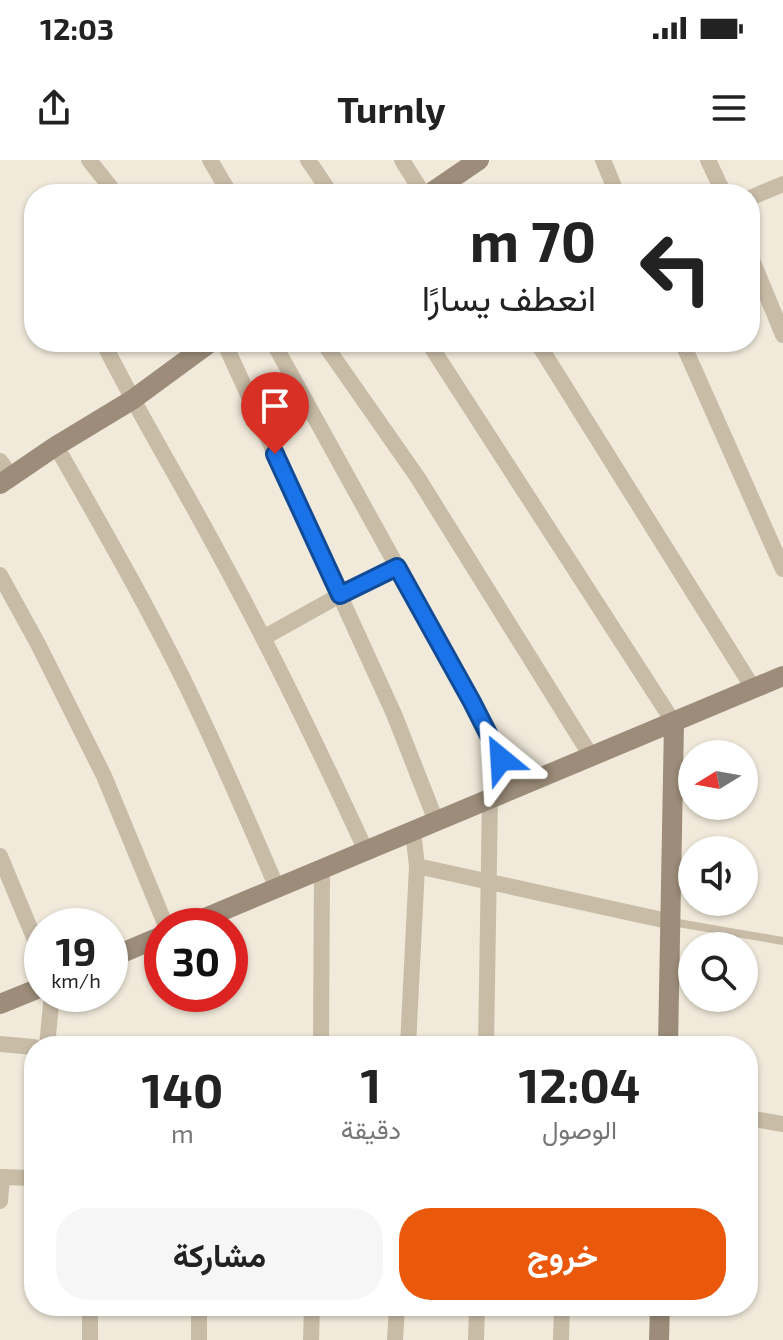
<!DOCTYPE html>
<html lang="ar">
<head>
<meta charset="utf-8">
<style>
  body { margin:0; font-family:"Exo 2",Vazirmatn,sans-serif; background:#f6f6f6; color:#222; direction:rtl; height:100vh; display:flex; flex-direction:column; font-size:30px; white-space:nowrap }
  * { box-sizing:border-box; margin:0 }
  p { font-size:26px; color:#767676 }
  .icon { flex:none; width:44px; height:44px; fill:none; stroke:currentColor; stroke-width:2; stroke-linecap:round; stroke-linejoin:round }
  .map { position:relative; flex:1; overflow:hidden; direction:ltr }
  .drawer { position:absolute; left:24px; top:876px; width:734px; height:280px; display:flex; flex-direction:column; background:#fff; border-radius:32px; box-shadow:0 2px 6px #0004; direction:rtl }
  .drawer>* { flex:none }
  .banner { position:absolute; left:24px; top:24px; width:736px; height:168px; border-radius:32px; box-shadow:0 2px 6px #0004; direction:rtl; background:#fff; color:#222; overflow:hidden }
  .needle { width:52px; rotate:259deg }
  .fabs { position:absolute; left:678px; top:580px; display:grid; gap:16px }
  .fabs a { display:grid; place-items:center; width:80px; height:80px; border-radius:50%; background:#fff; box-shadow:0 2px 6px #0004; font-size:40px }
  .speed { position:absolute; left:24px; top:748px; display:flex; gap:16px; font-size:40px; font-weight:700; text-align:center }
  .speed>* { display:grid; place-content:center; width:104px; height:104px; border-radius:50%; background:#fff; box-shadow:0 2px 6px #0004; line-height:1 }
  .speed small { font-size:20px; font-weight:400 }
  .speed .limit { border:12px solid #d22; background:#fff; color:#111 }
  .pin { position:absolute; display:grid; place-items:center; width:68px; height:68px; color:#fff; margin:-82px -34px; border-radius:50% 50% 50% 0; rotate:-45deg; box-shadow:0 0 8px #0007 }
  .pin .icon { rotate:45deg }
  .me { position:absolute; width:88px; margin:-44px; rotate:333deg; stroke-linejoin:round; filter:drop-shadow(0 0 6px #0008) }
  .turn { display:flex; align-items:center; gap:28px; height:168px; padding:0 32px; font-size:36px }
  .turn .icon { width:104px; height:104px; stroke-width:2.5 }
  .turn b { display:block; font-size:56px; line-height:68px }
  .eta { display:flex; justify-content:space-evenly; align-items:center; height:136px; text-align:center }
  .eta b { font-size:48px; font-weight:700; line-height:56px }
  .cta { display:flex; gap:16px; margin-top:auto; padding:16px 32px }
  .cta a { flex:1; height:92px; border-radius:32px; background:#ea580c; color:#fff; font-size:32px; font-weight:700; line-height:92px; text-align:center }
  .cta a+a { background:#f6f6f6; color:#222 }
  .status { display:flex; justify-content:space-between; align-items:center; height:56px; padding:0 40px; background:#fff; direction:ltr }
  .status svg { height:22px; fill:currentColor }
  header { display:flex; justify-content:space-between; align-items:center; height:104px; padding:0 32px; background:#fff; font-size:36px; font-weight:700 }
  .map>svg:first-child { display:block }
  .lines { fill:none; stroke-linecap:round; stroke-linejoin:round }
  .lane { stroke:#c8bca7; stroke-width:8 }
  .street { stroke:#c8bca7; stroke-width:16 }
  .secondary { stroke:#9c8c79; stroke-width:20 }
  .route-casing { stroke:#114b97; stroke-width:20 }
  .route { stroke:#1a73e8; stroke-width:14 }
</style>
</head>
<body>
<div class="status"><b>12:03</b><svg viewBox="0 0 49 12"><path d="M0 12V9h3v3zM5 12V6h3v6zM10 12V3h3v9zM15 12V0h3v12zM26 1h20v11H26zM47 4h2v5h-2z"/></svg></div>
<header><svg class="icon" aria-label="menu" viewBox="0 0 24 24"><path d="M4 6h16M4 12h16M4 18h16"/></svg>Turnly<svg class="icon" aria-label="share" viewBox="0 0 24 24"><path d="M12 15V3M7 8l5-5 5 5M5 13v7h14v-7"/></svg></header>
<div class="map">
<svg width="783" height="1180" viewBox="0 0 783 1180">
  <rect width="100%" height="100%" fill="#f1eadb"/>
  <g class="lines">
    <path class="lane" d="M672 762 783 781"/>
    <path class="street" d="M89 0 116 34
      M210 0 230 34
      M308 0 331 34
      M402 0 423 34
      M603 0 617 34
      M708 0 724 34
      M750 38 783 24
      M750 95 783 175
      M103 182C139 255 182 324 220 396 273 493 320 591 366 691
      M224 182 394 554 436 661
      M273 182 472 542 515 628
      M323 182 418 318 591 596
      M428 182 674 563
      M537 182 753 528
      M682 182 783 409
      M56 286C101 365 147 445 187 527 219 593 248 660 277 728
      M0 301 11 316
      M0 415 38 484 104 616 166 766
      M263 478 340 435 397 407
      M0 696 42 797
      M417 706 672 762
      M0 884 34 887
      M47 886 52 834
      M321 886 322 708
      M408 886 417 706 413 671
      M486 886 490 637
      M748 958 783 964
      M0 1041 2 1017 34 1018
      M90 1180V1146
      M199 1180V1146
      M311 1180 312 1146
      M395 1180 397 1146
      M476 1180 477 1146
      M561 1180 562 1146"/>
    <path class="secondary" d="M429 34 479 0
      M0 324 56 286 132 240 211 182
      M186 766 783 516
      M110 798 162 776
      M0 844 42 827
      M668 886 674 563
      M659 1180 660 1146"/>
  </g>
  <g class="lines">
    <g class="route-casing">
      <path id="route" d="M275 294 340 435 397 407 472 542 501 599"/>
    </g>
    <use href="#route" class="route"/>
  </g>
</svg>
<div class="fabs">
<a><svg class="needle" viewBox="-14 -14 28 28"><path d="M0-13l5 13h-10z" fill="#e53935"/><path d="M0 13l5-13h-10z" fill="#767676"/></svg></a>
<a><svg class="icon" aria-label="sound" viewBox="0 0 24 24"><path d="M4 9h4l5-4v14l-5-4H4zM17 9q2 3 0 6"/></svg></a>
<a><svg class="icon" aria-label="search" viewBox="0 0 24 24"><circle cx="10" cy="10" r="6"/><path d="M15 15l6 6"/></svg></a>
</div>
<div class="speed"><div>19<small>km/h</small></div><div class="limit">30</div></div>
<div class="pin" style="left:275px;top:294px;background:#d93025"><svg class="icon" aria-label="arrive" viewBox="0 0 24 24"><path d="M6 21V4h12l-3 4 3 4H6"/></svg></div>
<svg class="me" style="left:501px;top:599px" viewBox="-20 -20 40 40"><path d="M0-17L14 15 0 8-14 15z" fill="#1a73e8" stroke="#fff" stroke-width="4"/></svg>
<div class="banner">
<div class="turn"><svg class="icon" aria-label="left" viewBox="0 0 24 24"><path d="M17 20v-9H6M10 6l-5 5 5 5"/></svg><div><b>70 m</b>انعطف يسارًا</div></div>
</div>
<section class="drawer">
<div class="eta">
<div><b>12:04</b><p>الوصول</p></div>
<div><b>1</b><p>دقيقة</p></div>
<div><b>140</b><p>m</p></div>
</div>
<div class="cta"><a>خروج</a><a>مشاركة</a></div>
</section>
</div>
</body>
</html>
